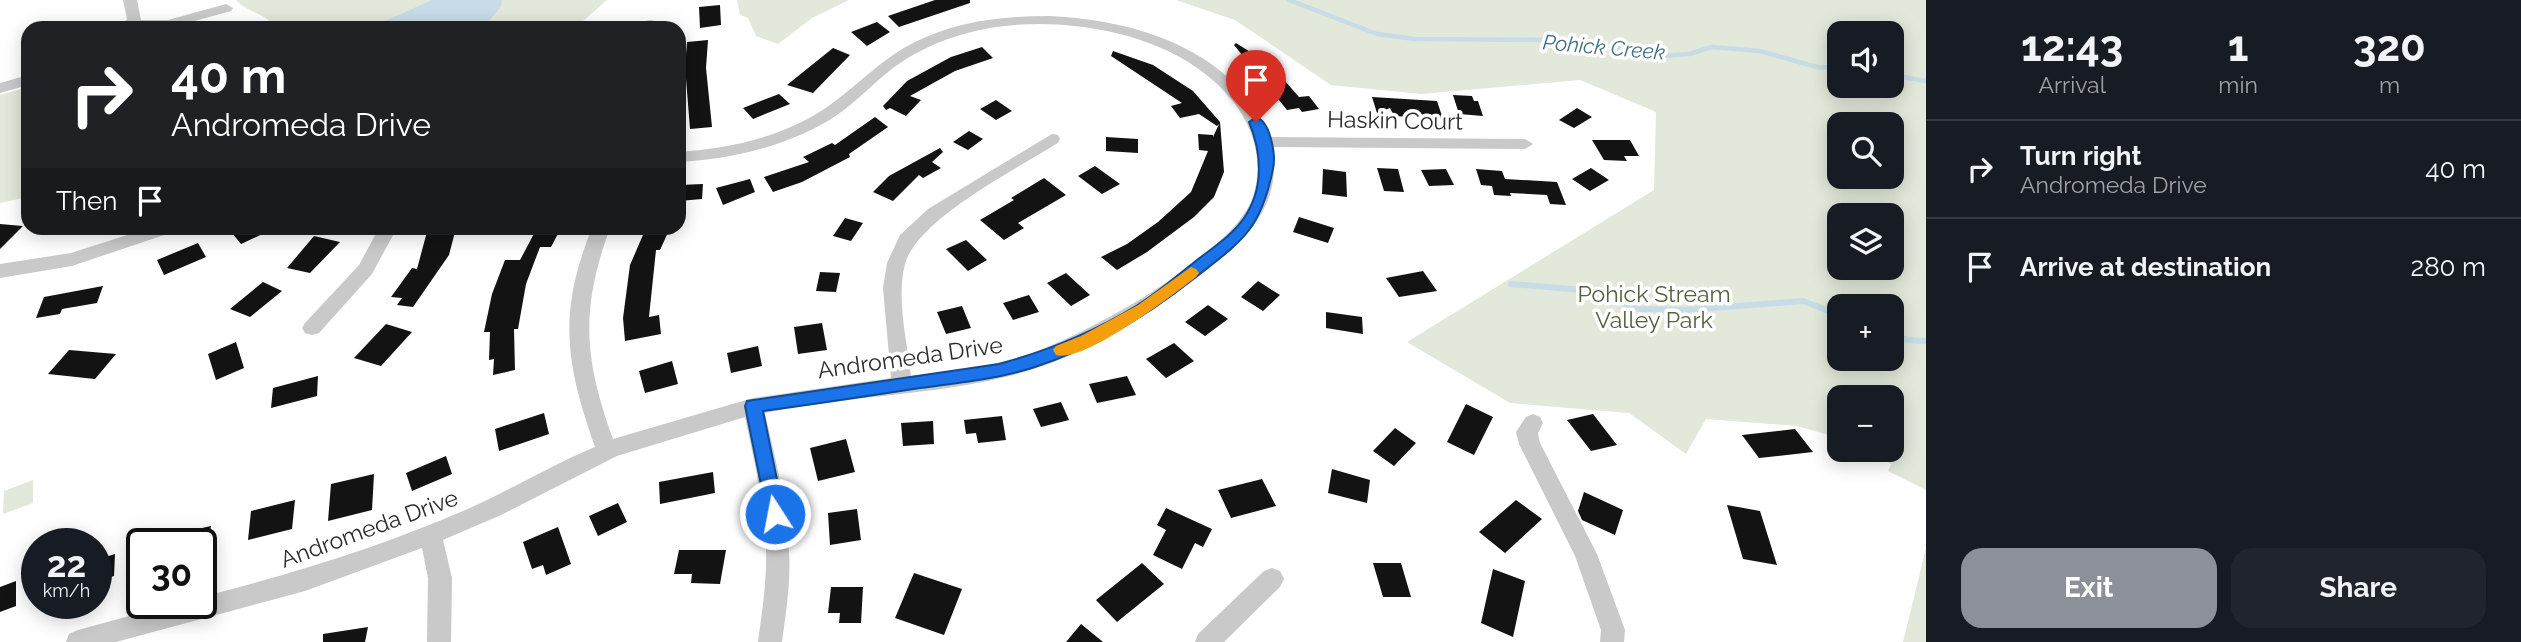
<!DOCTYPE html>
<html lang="en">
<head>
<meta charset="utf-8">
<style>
  body { margin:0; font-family:Raleway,sans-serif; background:#20242c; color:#f1f3f6; height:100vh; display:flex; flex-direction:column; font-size:26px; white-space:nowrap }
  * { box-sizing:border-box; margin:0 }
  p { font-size:23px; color:#9ea1a6 }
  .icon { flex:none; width:38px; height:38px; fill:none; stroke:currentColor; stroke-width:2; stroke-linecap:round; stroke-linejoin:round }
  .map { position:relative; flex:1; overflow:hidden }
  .details { display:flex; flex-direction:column; background:#171b24; width:595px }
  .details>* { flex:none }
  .hud { position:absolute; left:21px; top:21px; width:665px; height:214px; border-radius:21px; box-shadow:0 4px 18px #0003; background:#202124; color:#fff; overflow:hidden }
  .controls { position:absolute; left:1827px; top:21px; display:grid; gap:14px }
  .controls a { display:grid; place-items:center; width:77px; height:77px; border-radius:14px; background:#171b24; box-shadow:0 4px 18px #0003; font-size:35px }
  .speed { position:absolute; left:21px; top:528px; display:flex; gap:14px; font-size:35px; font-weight:700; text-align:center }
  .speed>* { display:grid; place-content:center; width:91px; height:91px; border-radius:50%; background:#171b24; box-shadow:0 4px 18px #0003; line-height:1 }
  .speed small { font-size:18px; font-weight:400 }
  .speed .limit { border:4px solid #111; border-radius:10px; background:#fff; color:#111 }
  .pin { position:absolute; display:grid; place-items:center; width:60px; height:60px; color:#fff; margin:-72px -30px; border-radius:50% 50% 50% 0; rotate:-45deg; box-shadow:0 0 7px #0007 }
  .pin .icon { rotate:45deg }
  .me { position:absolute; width:77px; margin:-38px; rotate:349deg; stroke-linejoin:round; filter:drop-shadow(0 0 5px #0008) }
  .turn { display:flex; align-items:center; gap:24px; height:147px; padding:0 35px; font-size:32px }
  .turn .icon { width:91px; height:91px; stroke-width:2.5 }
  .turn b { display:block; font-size:49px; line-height:60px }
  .then { display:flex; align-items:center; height:66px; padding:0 35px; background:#0003; gap:14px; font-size:26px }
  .eta { display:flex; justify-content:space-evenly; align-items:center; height:119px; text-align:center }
  .eta b { font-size:42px; font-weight:700; line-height:49px }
  .primary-button { display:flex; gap:14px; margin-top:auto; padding:14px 35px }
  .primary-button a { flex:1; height:80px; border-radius:21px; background:#8c9099; color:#fff; font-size:28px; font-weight:700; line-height:80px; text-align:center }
  .primary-button a+a { background:#20242c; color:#f1f3f6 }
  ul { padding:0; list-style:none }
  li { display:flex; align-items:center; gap:21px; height:98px; padding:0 35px; border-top:2px solid #363941 }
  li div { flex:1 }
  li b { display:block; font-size:26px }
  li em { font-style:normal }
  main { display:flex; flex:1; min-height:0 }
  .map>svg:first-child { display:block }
  .green { fill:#e2e8da; fill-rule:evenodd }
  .water { fill:#c7dce7 }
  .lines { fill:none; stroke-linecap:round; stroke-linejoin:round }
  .stream-far1 { stroke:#c7dce7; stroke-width:4.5 }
  .stream { stroke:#c7dce7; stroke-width:6 }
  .building { fill:#131313 }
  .minor { fill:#c9c9c9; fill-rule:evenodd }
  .route { fill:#1a73e8; stroke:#114b97; stroke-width:2 }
  .slow { fill:#f59e0b }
  .labels { text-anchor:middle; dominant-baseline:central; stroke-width:7; stroke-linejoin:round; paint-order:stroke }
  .far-water-label { font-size:21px; font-style:italic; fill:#416f86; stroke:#fff }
  .street-label { font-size:23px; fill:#2c2c2c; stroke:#fff }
  .park-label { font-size:23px; fill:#51633d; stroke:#fff }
</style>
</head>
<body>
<main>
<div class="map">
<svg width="1926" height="642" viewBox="0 0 1926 642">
  <rect width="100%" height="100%" fill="#fff"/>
  <path class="green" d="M236 0H607L575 28H276C266 13 248 13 236 0Z
    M737 0H849L812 18 778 44 756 36 748 18 740 15Z
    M1176 0H1926V490L1888 471 1891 464 1870 450H1892V397H1839V438L1797 426 1706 419 1686 454 1629 413 1510 403 1407 342 1654 190 1656 113 1654 111 1580 80 1421 94 1331 85 1235 20ZM1892 33V86H1839V33ZM1892 124V177H1839V124ZM1892 215V268H1839V215ZM1892 306V359H1839V306Z
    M28 87V197L0 203V95Z
    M33 480V503L3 514 4 491Z
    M1926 548V642H1903Z"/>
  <path class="water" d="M432 0H502L501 6 490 20 470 28H370Z"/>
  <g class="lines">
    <path class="stream-far1" d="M1289 0 1377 34 1415 39 1574 40 1663 56 1689 54 1712 47 1760 51 1817 67 1839 68
      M1838 47 1839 61
      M1892 75 1926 81"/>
    <path class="stream" d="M1511 284 1582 290 1639 309 1686 310 1803 301 1839 315
      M1892 334 1907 340 1926 341"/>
  </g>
  <path class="building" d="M935 0H970V3L899 27 888 16Z
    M720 5 721 25 700 28 699 7Z
    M877 22 890 32 867 46 851 32Z
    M708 40 706 68 712 127 690 129 685 66 687 42Z
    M1236 43 1271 65 1299 97 1309 96 1319 109 1302 112 1299 108 1287 110 1234 45Z
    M982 47 993 58 955 71 910 96 921 100 906 116 890 108 886 110 883 106 907 81 951 57Z
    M833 48 850 55 813 93 787 85Z
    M1113 51 1153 65 1193 91 1220 122 1224 172 1214 197 1194 217 1147 252 1117 270 1101 257 1127 244 1158 222 1191 192 1208 151 1199 150 1198 134 1213 135V137L1219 124 1217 126 1199 114 1180 118 1171 106 1182 103 1111 56Z
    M779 94 790 104 753 119 743 108Z
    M1453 95 1472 96 1474 101H1478L1483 116 1459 114Z
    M1372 97 1437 101 1443 119 1394 116 1390 108 1377 113Z
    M996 100 1012 111 996 120 980 109Z
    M1577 108 1592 117 1574 128 1559 120Z
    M875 117 888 127 849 154 850 157 802 182 773 192 764 177 809 162 803 157 832 143 835 145Z
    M969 131 983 139 968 150 953 142Z
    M1106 137 1138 139V153L1106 151Z
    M1592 140H1630L1639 156H1624L1627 161 1604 160Z
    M940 148 943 152 932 162 941 168 923 178 919 175 893 201 873 192 889 176Z
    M1095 166 1120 184 1102 194 1078 176Z
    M1377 168 1398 169 1404 192 1384 191Z
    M1591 168 1609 180 1590 191 1572 179Z
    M1323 169 1346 172 1347 197 1322 194Z
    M1446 169 1454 185 1429 186 1421 170Z
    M1476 169 1502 171 1505 179 1557 182 1566 205 1550 204 1547 195 1510 193 1511 196 1494 195 1492 186 1481 185Z
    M1044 178 1066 195 1018 223 1024 228 1004 240 980 220 1014 200 1011 198Z
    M750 179 755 192 723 205 716 188Z
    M703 184 702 199 679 201V185Z
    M1299 217 1334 228 1328 243 1293 232Z
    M845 218 863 223 851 241 833 236Z
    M0 224 23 226 0 249Z
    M228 228H275L241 244Z
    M428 228H456L449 255 413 307 397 305 402 298 391 297 412 268 417 269Z
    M537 228H561L551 247H540L526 284 518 329H514L515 370 493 375 494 359 489 360 490 332H484L492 294 505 260H520Z
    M646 228H670L660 250H656L649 317 659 315 661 334 625 341 623 318 630 265Z
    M314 236 340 242 310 273 287 268Z
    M966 240 987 260 968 271 946 249Z
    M198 243 206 257 164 275 157 260Z
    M1423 271 1437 291 1399 297 1386 278Z
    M820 272 840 273 836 292 816 291Z
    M1066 273 1090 295 1071 306 1047 283Z
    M1258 281 1280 295 1263 311 1241 297Z
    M263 282 282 291 250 317 230 309Z
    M103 286 97 303 62 309 60 314 36 318 44 297Z
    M1029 295 1039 312 1013 320 1003 303Z
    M1208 305 1228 319 1205 336 1185 322Z
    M962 306 971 328 946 334 937 312Z
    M1326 312 1362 317 1363 334 1326 328Z
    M822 323 827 350 798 354 794 327Z
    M386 324 412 332 381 366 354 358Z
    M236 342 244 368 216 380 208 354Z
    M1174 343 1194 361 1166 378 1146 359Z
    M758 346 762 366 731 373 727 353Z
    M69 350 116 354 95 379 48 374Z
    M672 361 678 384 645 393 639 371Z
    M318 376 317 396 271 408 273 388Z
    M1127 376 1136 395 1097 403 1089 384Z
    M1061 402 1069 420 1041 427 1033 409Z
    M1466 404 1493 417 1474 455 1447 442Z
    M544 413 549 434 499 451 495 429Z
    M1593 414 1617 445 1591 451 1567 420Z
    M1002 416 1006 440 978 443 976 433 966 434 964 420Z
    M933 421 934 444 903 446 901 423Z
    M1395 428 1416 443 1394 466 1373 451Z
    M1795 429 1813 452 1759 458 1742 435Z
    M846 439 855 472 818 481 810 448Z
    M446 456 452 474 412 491 406 473Z
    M1332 469 1370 480 1367 503 1328 493Z
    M713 472 715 493 660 504 659 482Z
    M374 474 372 510 328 521 331 484Z
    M1262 479 1276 506 1231 518 1218 490Z
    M1584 492 1623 510 1615 535 1582 520 1578 511Z
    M295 500 292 529 248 540 251 511Z
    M1516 500 1542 519 1505 553 1479 532Z
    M618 503 627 522 598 536 589 516Z
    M1727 505 1760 511 1777 565 1743 559Z
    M1166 508 1212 529 1203 547 1195 543 1182 569 1153 555 1166 530 1157 525Z
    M857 509 861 540 830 545 828 513Z
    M211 526 207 544H158L157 538Z
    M558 527 571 564 546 575 543 565 532 569 523 542Z
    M679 550H726L720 584 691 583 692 574H674Z
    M115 554 114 576 96 582V560Z
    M1142 563 1164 584 1117 622 1096 600Z
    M1373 563H1401L1411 597H1383Z
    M1493 569 1525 581 1513 637 1481 623Z
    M914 573 962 589 944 635 895 618Z
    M16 581V606L0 612V587Z
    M831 587H863L861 623H839L840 613H828Z
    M1081 624 1103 642H1066Z
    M368 627 365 642H323V634Z"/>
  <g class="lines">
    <path class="minor" d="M123 0H137L141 20H168L226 4 233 8 231 11 169 28H120L127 19Z
      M1049 16C1135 20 1235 49 1269 137L1525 139 1533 144 1525 149 1272 147C1283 203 1248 238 1207 270 1145 318 1079 360 1001 378 924 396 843 396 765 413 775 458 787 504 789 551 791 581 786 612 782 642H758C762 612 767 581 766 550 765 505 754 461 745 417L617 456 501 515 443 540 452 578 451 642H427L428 578 422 548 305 591 116 642H66L69 634 78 630 173 604H201V597C293 574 383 546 470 508 512 489 552 465 595 447 565 362 558 312 592 228H610C580 310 584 358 613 439L753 398 891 378 883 288 887 263 900 235 928 209 1052 134 1058 135 1060 139 1058 143C1018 168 917 219 905 264 896 299 907 341 911 376 950 371 989 367 1026 355 1083 337 1231 256 1252 199 1265 164 1254 128 1232 100 1194 53 1132 32 1074 26 1011 19 945 30 893 68 871 85 853 106 828 121 783 147 731 159 679 162V152C733 148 789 136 834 102 861 82 884 57 915 42 956 21 1003 16 1049 16Z
      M650 20 655 21 657 28H643L645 21Z
      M28 75V85L0 93V83Z
      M149 228H176L173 232 72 266 0 278V264L71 253Z
      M379 228H397L372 274 319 333 312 335 305 333 302 328 305 323 359 265Z
      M1533 414 1540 417 1543 423 1538 433 1540 443 1597 554 1625 630 1624 642H1600L1601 630 1575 556 1519 444 1516 432 1526 417Z
      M1272 568 1280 571 1284 579 1280 587 1224 642H1195L1198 634 1264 571Z"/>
  </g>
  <path class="route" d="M1256 117C1271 122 1276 156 1273 169 1260 233 1240 242 1192 280 1144 318 1093 348 1035 367 998 379 959 383 920 388 868 396 816 404 763 411L784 514 781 519 775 522 768 519 745 406 747 401 999 364C1047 351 1093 332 1136 306 1156 294 1174 278 1192 264 1209 250 1231 237 1244 218 1264 189 1262 153 1249 122Z"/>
  <path class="slow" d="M1191 267 1196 269 1199 273 1196 277C1173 295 1083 364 1056 355L1053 350 1056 346 1081 336 1138 305Z"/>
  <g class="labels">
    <g class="far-water-label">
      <text transform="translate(1604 47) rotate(5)">Pohick Creek</text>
    </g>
    <g class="street-label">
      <text transform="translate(1395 120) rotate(1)">Haskin Court</text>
      <text transform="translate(910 357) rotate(-8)">Andromeda Drive</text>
      <text transform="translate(369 528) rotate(-20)">Andromeda Drive</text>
    </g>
    <g class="park-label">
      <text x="1654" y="293">Pohick Stream<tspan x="1654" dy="26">Valley Park</tspan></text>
    </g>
  </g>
</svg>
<div class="controls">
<a><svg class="icon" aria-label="sound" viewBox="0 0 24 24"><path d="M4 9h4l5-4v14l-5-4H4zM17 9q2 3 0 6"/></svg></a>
<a><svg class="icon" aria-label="search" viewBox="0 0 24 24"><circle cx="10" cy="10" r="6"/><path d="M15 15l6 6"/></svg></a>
<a><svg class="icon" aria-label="layers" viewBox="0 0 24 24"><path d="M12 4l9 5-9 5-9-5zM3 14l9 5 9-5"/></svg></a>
<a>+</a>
<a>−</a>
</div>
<div class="speed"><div>22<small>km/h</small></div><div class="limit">30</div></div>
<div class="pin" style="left:1256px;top:122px;background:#d93025"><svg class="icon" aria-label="arrive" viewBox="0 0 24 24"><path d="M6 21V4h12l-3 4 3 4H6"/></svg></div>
<svg class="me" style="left:775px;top:514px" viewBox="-20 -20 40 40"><circle r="17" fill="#1a73e8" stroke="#fff" stroke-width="3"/><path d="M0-11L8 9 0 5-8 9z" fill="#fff"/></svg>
<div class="hud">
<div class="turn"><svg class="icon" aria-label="right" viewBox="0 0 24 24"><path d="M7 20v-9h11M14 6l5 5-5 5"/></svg><div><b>40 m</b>Andromeda Drive</div></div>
<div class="then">Then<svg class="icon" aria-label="arrive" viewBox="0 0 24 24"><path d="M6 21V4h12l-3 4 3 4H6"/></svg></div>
</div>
</div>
<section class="details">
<div class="eta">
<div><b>12:43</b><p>Arrival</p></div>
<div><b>1</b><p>min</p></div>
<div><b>320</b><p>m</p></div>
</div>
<ul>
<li><svg class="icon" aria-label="right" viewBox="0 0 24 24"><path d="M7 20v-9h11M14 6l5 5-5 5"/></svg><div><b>Turn right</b><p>Andromeda Drive</p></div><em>40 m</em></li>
<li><svg class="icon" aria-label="arrive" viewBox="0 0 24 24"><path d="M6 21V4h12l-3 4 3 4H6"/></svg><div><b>Arrive at destination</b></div><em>280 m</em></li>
</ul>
<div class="primary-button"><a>Exit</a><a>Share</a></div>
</section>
</main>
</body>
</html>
